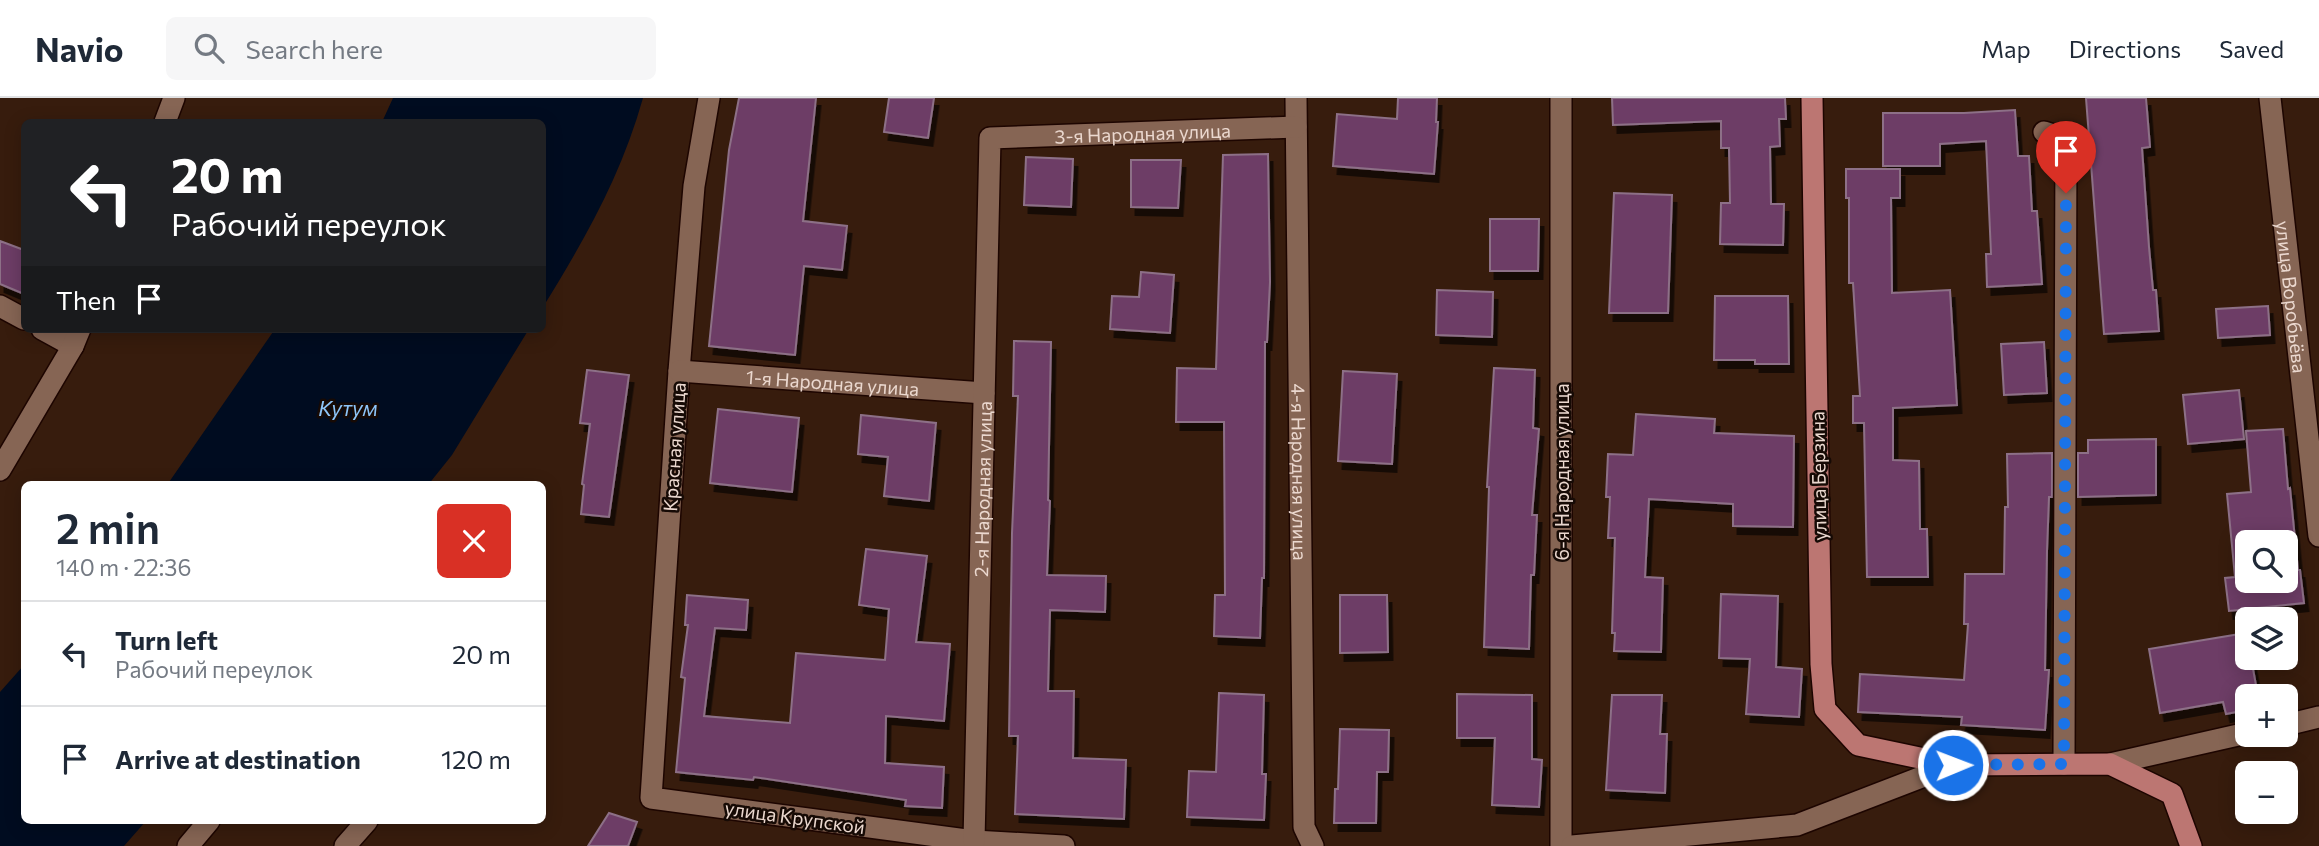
<!DOCTYPE html>
<html lang="en">
<head>
<meta charset="utf-8">
<style>
  body { margin:0; font-family:Commissioner,sans-serif; background:#f6f6f7; color:#1f2937; height:100vh; display:flex; flex-direction:column; font-size:26px; white-space:nowrap }
  * { box-sizing:border-box; margin:0 }
  p { font-size:23px; color:#747a83 }
  .icon { flex:none; width:38px; height:38px; fill:none; stroke:currentColor; stroke-width:2; stroke-linecap:round; stroke-linejoin:round }
  .map { position:relative; flex:1; overflow:hidden }
  .drawer { position:absolute; left:21px; top:383px; width:525px; height:343px; display:flex; flex-direction:column; background:#fff; border-radius:10px; box-shadow:0 4px 18px #0003 }
  .drawer>* { flex:none }
  .guide { position:absolute; left:21px; top:21px; width:525px; height:214px; border-radius:10px; box-shadow:0 4px 18px #0003; background:#202124; color:#fff; overflow:hidden }
  .fabs { position:absolute; left:2235px; top:432px; display:grid; gap:14px }
  .fabs a { display:grid; place-items:center; width:63px; height:63px; border-radius:10px; background:#fff; box-shadow:0 4px 18px #0003; font-size:35px }
  .pin { position:absolute; display:grid; place-items:center; width:60px; height:60px; color:#fff; margin:-72px -30px; border-radius:50% 50% 50% 0; rotate:-45deg; box-shadow:0 0 7px #0007 }
  .pin .icon { rotate:45deg }
  .me { position:absolute; width:77px; margin:-38px; rotate:89deg; stroke-linejoin:round; filter:drop-shadow(0 0 5px #0008) }
  .turn { display:flex; align-items:center; gap:24px; height:147px; padding:0 35px; font-size:32px }
  .turn .icon { width:91px; height:91px; stroke-width:2.5 }
  .turn b { display:block; font-size:49px; line-height:60px }
  .then { display:flex; align-items:center; height:66px; padding:0 35px; background:#0003; gap:14px; font-size:26px }
  .round { display:grid; place-items:center; flex:none; width:74px; height:74px; border-radius:10px; background:#f6f6f7 }
  .summary { display:flex; align-items:center; justify-content:space-between; height:119px; padding:0 35px }
  h1 { font-size:42px; font-weight:600; line-height:52px }
  ul { padding:0; list-style:none }
  li { display:flex; align-items:center; gap:21px; height:105px; padding:0 35px; border-top:2px solid #e0e1e3 }
  li div { flex:1 }
  li b { display:block; font-size:26px }
  li em { font-style:normal }
  header { display:flex; align-items:center; gap:42px; box-sizing:border-box; height:98px; padding:0 35px; background:#fff; border-bottom:2px solid #e0e1e3 }
  header strong { font-size:33px }
  nav { display:flex; gap:38px; margin-inline-start:auto; font-size:24px }
  .search { width:490px; height:63px; background:#f6f6f7; display:flex; align-items:center; gap:18px; box-sizing:border-box; padding:0 24px; border-radius:10px; color:#747a83; font-size:26px }
  .map>svg:first-child { display:block }
  .water { fill:#000c20 }
  .building { fill:#6d3e66; stroke:#8d7087; stroke-width:2; fill-rule:evenodd; filter:url(#shadow) }
  .lines { fill:none; stroke-linecap:round; stroke-linejoin:round }
  .minor-casing { stroke:#1d0500; stroke-width:24 }
  .major-casing { stroke:#1d0500; stroke-width:24 }
  .minor { stroke:#866554; stroke-width:21 }
  .major { stroke:#bc7672; stroke-width:21 }
  .route { stroke:#1a73e8; stroke-width:12; stroke-dasharray:0 21.6 }
  .labels { text-anchor:middle; dominant-baseline:central; stroke-width:5; stroke-linejoin:round; paint-order:stroke }
  .street-label { font-size:19px; fill:#ebd8cf; stroke:#160a05 }
  .water-label { font-size:21px; font-style:italic; fill:#8dc5f9; stroke:#160a05 }
</style>
</head>
<body>
<header>
<strong>Navio</strong>
<div class="search"><svg class="icon" aria-label="search" viewBox="0 0 24 24"><circle cx="10" cy="10" r="6"/><path d="M15 15l6 6"/></svg>Search here</div>
<nav><a>Map</a><a>Directions</a><a>Saved</a></nav>
</header>
<div class="map">
<svg width="2319" height="748" viewBox="0 0 2319 748">
  <defs>
    <filter id="shadow"><feDropShadow dx="4.5" dy="8" stdDeviation="0" flood-color="#0009"/></filter>
  </defs>
  <rect width="100%" height="100%" fill="#371c0d"/>
  <path class="water" d="M393 0H643C621 78 585 141 543 209L542 24H382Z
    M275 231H529L452 357 428 387H167Z
    M24 567V723H146L124 748H0V594Z"/>
  <path class="building" d="M739 0H816L803 123 847 128 842 172 804 168 795 257 709 248 729 52Z
    M889 0H934L928 40 884 34Z
    M1398 0H1437L1436 24H1438L1434 76 1333 68 1337 16 1397 21Z
    M1612 0H1785L1786 21H1779L1780 48 1770 49 1771 106H1784L1783 147 1720 146 1721 105H1730L1729 50H1721V23L1613 27Z
    M2086 0H2146L2150 49 2142 50 2149 149 2153 192H2156L2159 233 2104 236Z
    M2015 12 2018 58H2029L2032 113H2037L2042 186 1987 189 1986 156H1991L1986 43 1940 46V68H1883V15H1964Z
    M1268 56 1270 184 1267 244H1265L1264 480H1262L1260 540 1214 538 1215 497H1225L1224 324H1176L1177 270 1216 271 1223 57Z
    M1026 59 1073 61 1071 109 1024 107Z
    M1131 62H1181L1178 110 1131 109Z
    M1846 71H1900V100H1891L1892 195 1950 192 1957 307 1893 310V362L1919 363 1920 431H1927L1928 479H1867L1864 325H1853V298H1860L1853 185H1849V100H1846Z
    M1614 95 1672 97 1668 215H1609Z
    M1490 121H1539L1538 173H1490Z
    M0 143 24 152V196L0 186Z
    M1141 174 1174 177 1170 235 1110 231 1112 198 1139 199Z
    M1437 192 1493 194 1492 239 1436 237Z
    M1715 198H1788L1789 266H1755V262H1714Z
    M2268 208 2270 237 2218 240 2216 211Z
    M1014 243 1051 244 1048 402 1050 403 1047 477 1106 478 1105 514 1050 512 1048 593H1074L1073 660 1126 662 1124 721 1015 716 1018 638H1009L1012 435 1018 298H1013Z
    M2044 244 2047 295 2004 297 2001 246Z
    M1494 270 1535 272 1533 330 1539 331 1532 417H1537L1534 477H1531L1529 551 1484 549 1489 389H1487Z
    M587 272 629 277 609 419 581 416 584 387 582 386 590 326 580 325Z
    M1343 273 1397 276 1392 366 1338 363Z
    M2239 292 2244 341 2188 346 2183 297Z
    M718 311 799 320 792 394 710 385Z
    M1636 316 1715 321 1714 335 1794 338 1793 429 1733 428V406L1649 401 1645 479 1663 480 1661 554 1614 553 1615 535H1612L1615 440H1608L1610 399H1606L1608 356 1633 357Z
    M861 317 936 325 929 403 884 398 888 359 858 356Z
    M2283 331 2288 391 2290 390 2298 472H2300L2304 505 2229 513 2225 480 2235 479 2227 396 2251 394 2246 333ZM2247 444H2286V483H2247Z
    M2156 341V397L2078 399V355H2088V342Z
    M2052 355V399H2049L2047 453 2045 572H2049L2045 632 1961 627 1962 619 1858 614 1860 576 1964 582 1968 526H1964L1965 476H2004L2005 409H2008L2007 356Z
    M866 451 927 458 916 544 950 546 944 623 886 618 885 665 944 669 942 710 905 708 906 702 754 679 753 682 676 674 685 580 681 579 688 527H685L687 497 748 502 746 532 715 530 704 618 790 625 796 555 885 562 889 511 859 507Z
    M1721 496 1778 498 1776 569 1802 571 1799 619 1746 616 1750 561 1719 560Z
    M1340 497H1387L1388 554 1340 555Z
    M2246 535 2247 560H2251L2258 598H2247V612L2226 616 2223 604 2160 615 2149 551Z
    M1219 595 1264 597 1262 676H1266L1264 722 1187 719 1189 673 1216 674Z
    M1457 596 1532 597V661L1542 662 1539 709 1492 707 1495 640H1457Z
    M1612 597H1662L1660 636H1667L1665 695 1606 692Z
    M1340 631 1389 632 1388 674H1377L1376 725H1334L1335 691H1338Z
    M609 715 637 724 628 748H588Z"/>
  <g class="lines">
    <g class="minor-casing">
      <g id="minor">
        <path d="M709 0 694 88 679 273 651 700 974 743 1064 748"/>
        <path id="s1" d="M1296 0 1304 729 1313 748"/>
        <path d="M1561 0V748"/>
        <path id="s2" d="M2270 0 2319 438"/>
        <path d="M165 24 174 0"/>
        <path d="M2044 34 2066 41 2064 666"/>
        <path d="M0 208 24 221"/>
        <path d="M42 231 73 248"/>
        <path id="s3" d="M679 273 984 295"/>
        <path d="M0 372 73 248 80 231"/>
        <path d="M2286 627 2319 619"/>
        <path d="M2110 666 2247 635"/>
        <path id="s4" d="M974 743 990 40 1296 29"/>
        <path d="M188 748 209 723"/>
        <path d="M345 748 367 723"/>
        <path d="M1572 748 1797 727 1953 667"/>
      </g>
    </g>
    <g class="major-casing">
      <path id="major" d="M1812 0 1821 566 1825 611 1858 647 1953 667 2110 666 2172 696 2191 748"/>
    </g>
    <use href="#minor" class="minor"/>
    <use href="#major" class="major"/>
  </g>
  <g class="lines">
    <path class="route" d="M1953 667 2064 666 2066 95"/>
  </g>
  <g class="labels">
    <g class="street-label">
      <text stroke="none"><textPath href="#s4" startOffset="856">3-я Народная улица</textPath></text>
      <text stroke="none"><textPath href="#s2" startOffset="200">улица Воробьёва</textPath></text>
      <text stroke="none"><textPath href="#s3" startOffset="154">1-я Народная улица</textPath></text>
      <text transform="translate(674 349) rotate(-86)">Красная улица</text>
      <text transform="translate(1561 374) rotate(-90)">6-я Народная улица</text>
      <text stroke="none"><textPath href="#s1" startOffset="374">4-я Народная улица</textPath></text>
      <text transform="translate(1818 378) rotate(-91)">улица Берзина</text>
      <text stroke="none"><textPath href="#s4" startOffset="352">2-я Народная улица</textPath></text>
      <text transform="translate(795 719) rotate(8)">улица Крупской</text>
    </g>
    <g class="water-label">
      <text x="348" y="309">Кутум</text>
    </g>
  </g>
</svg>
<div class="fabs">
<a><svg class="icon" aria-label="search" viewBox="0 0 24 24"><circle cx="10" cy="10" r="6"/><path d="M15 15l6 6"/></svg></a>
<a><svg class="icon" aria-label="layers" viewBox="0 0 24 24"><path d="M12 4l9 5-9 5-9-5zM3 14l9 5 9-5"/></svg></a>
<a>+</a>
<a>−</a>
</div>
<div class="pin" style="left:2066px;top:95px;background:#d93025"><svg class="icon" aria-label="arrive" viewBox="0 0 24 24"><path d="M6 21V4h12l-3 4 3 4H6"/></svg></div>
<svg class="me" style="left:1953px;top:667px" viewBox="-20 -20 40 40"><circle r="17" fill="#1a73e8" stroke="#fff" stroke-width="3"/><path d="M0-11L8 9 0 5-8 9z" fill="#fff"/></svg>
<div class="guide">
<div class="turn"><svg class="icon" aria-label="left" viewBox="0 0 24 24"><path d="M17 20v-9H6M10 6l-5 5 5 5"/></svg><div><b>20 m</b>Рабочий переулок</div></div>
<div class="then">Then<svg class="icon" aria-label="arrive" viewBox="0 0 24 24"><path d="M6 21V4h12l-3 4 3 4H6"/></svg></div>
</div>
<section class="drawer">
<div class="summary"><div><h1>2 min</h1><p>140 m · 22:36</p></div><a class="round" style="background:#d93025;color:#fff"><svg class="icon" aria-label="close" viewBox="0 0 24 24"><path d="M6 6l12 12M18 6L6 18"/></svg></a></div>
<ul>
<li><svg class="icon" aria-label="left" viewBox="0 0 24 24"><path d="M17 20v-9H6M10 6l-5 5 5 5"/></svg><div><b>Turn left</b><p>Рабочий переулок</p></div><em>20 m</em></li>
<li><svg class="icon" aria-label="arrive" viewBox="0 0 24 24"><path d="M6 21V4h12l-3 4 3 4H6"/></svg><div><b>Arrive at destination</b></div><em>120 m</em></li>
</ul>
</section>
</div>
</body>
</html>
